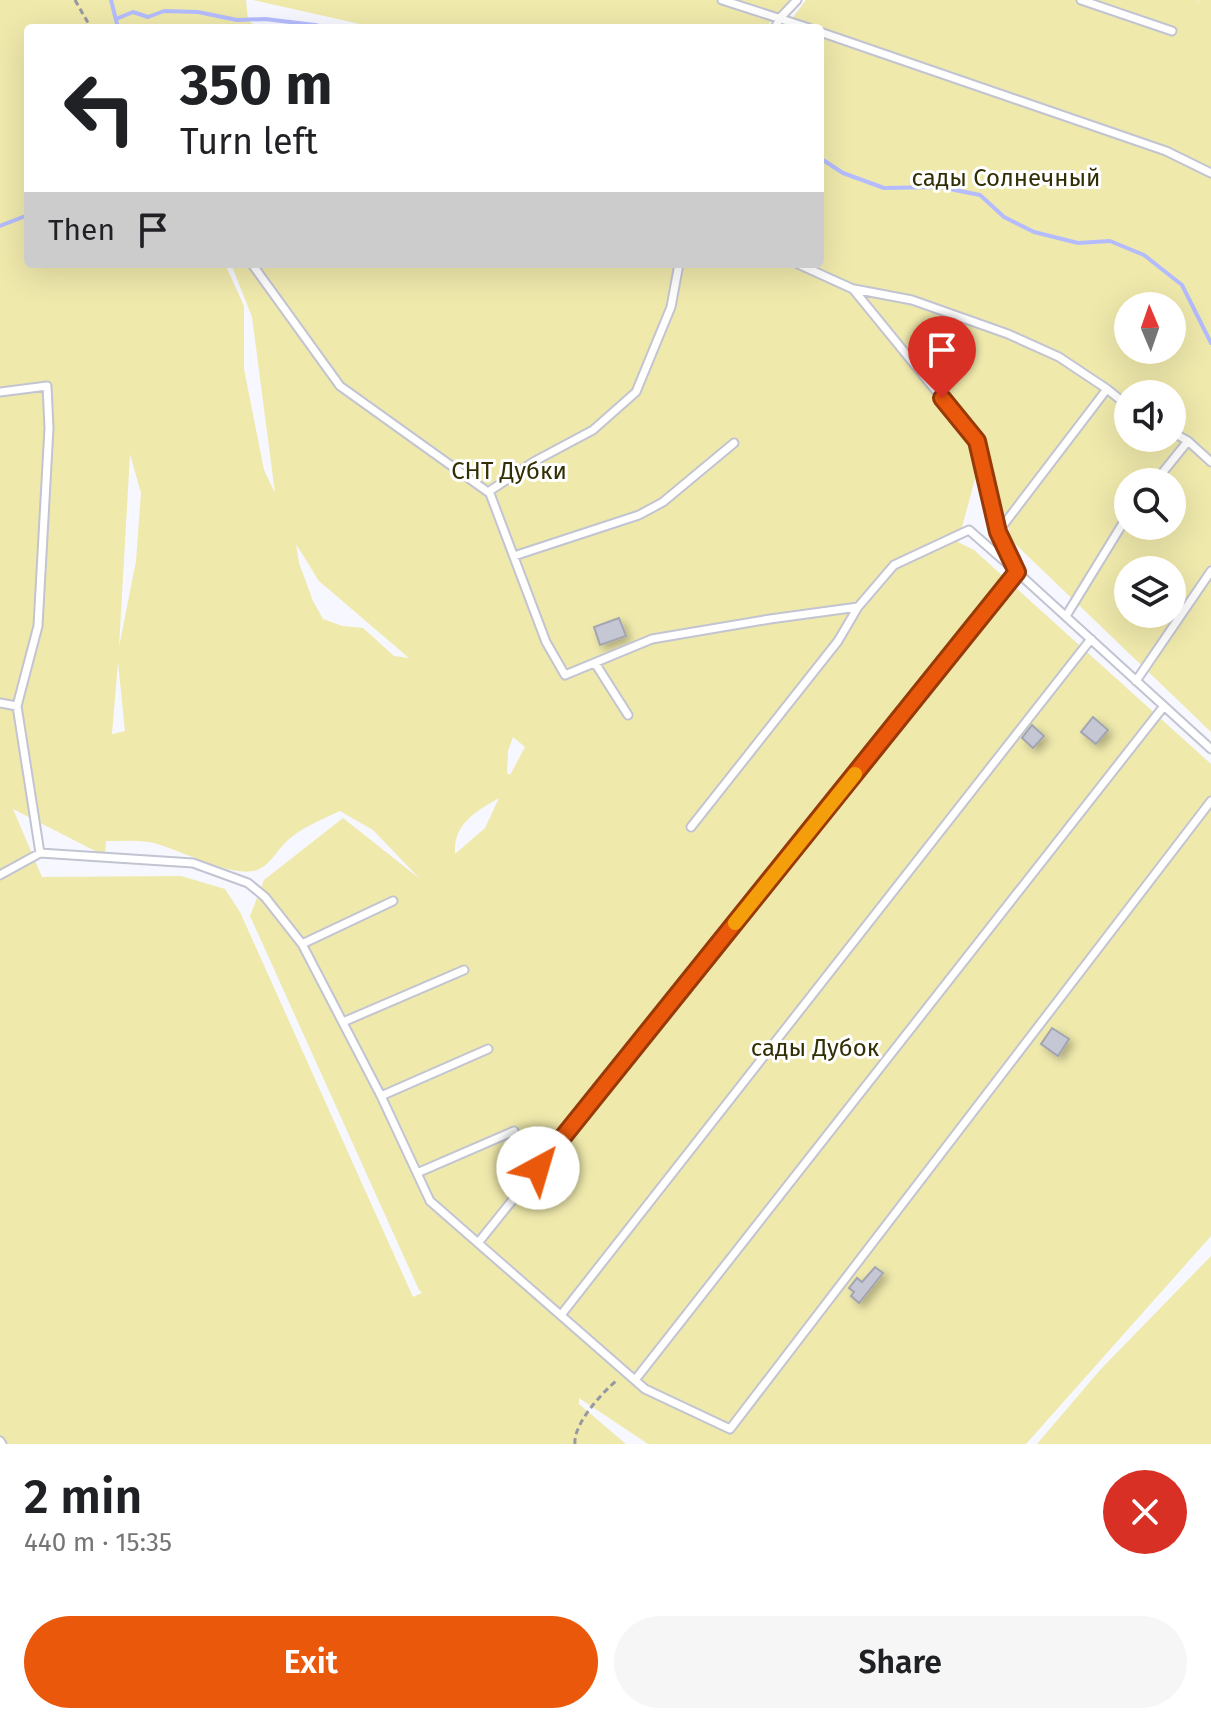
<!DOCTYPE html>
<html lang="en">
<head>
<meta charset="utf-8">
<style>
  body { margin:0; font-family:"Fira Sans",sans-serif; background:#f6f6f6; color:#202124; height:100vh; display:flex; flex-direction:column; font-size:30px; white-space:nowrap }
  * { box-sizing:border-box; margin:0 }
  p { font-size:26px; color:#757577 }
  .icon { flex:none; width:44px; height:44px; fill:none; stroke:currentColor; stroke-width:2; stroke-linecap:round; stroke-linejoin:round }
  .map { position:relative; height:1444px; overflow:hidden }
  .side { display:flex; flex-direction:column; background:#fff; flex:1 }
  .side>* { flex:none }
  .hud { position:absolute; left:24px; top:24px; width:800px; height:244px; border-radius:8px; box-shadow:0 8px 32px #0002; background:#fff; color:#202124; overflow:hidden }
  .needle { width:52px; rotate:358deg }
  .buttons { position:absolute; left:1114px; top:292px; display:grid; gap:16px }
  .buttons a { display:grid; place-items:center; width:72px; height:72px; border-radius:50%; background:#fff; box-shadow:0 8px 32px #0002; font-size:40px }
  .pin { position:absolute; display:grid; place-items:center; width:68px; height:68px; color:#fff; margin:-82px -34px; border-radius:50% 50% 50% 0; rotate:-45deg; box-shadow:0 0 8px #0007 }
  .pin .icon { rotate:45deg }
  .me { position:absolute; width:88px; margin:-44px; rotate:39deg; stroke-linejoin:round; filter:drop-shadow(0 0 6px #0008) }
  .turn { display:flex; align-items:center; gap:28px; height:168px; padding:0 24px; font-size:36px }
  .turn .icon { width:104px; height:104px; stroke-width:2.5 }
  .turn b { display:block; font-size:56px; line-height:68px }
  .then { display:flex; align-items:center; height:76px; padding:0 24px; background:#0003; gap:16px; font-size:30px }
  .round { display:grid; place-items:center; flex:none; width:84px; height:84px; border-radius:42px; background:#f6f6f6 }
  .headline { display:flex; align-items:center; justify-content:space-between; height:136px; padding:0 24px }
  h1 { font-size:48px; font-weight:600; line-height:60px }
  .action { display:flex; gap:16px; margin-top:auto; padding:16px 24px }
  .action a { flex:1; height:92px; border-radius:48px; background:#ea580c; color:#fff; font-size:32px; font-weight:600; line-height:92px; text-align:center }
  .action a+a { background:#f6f6f6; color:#202124 }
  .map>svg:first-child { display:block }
  .green { fill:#efe9ac; fill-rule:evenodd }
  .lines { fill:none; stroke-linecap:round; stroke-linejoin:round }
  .stream { stroke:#b4bcfe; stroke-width:4 }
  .building { fill:#c5c7d4; stroke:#a2a4b0; stroke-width:2; filter:url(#shadow) }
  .service-casing { stroke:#c2c4d1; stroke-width:11 }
  .path { stroke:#97989f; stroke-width:3; stroke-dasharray:6 4; stroke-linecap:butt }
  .service { stroke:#fff; stroke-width:7 }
  .route-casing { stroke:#983908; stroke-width:20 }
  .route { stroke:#ea580c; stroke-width:14 }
  .slow { stroke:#f59e0b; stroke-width:14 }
  .labels { text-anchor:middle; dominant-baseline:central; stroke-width:6; stroke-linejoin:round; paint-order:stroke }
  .park-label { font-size:24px; fill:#332f05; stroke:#fff }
</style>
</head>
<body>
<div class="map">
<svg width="1211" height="1444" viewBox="0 0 1211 1444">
  <defs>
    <filter id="shadow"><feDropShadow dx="4.5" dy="4.5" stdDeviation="4" flood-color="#0004"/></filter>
  </defs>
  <rect width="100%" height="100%" fill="#f6f7ff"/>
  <path class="green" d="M0 0H246L248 21 261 28H28V264H225L244 306V369L264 470 275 493 252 317 231 264H820V28H785L806 0H1197L1199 2 1198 0H1211V732L1012 541 985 442 958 542 974 550 1211 764V1236L1026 1444H648L579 1398V1404L626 1444H0ZM1128 306H1172V350H1128ZM1128 394H1172V438H1128ZM130 454 141 493 136 561 119 647ZM1128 482H1172V526H1128ZM296 544 319 581 409 658 394 656 363 628 342 626 323 619 313 601 299 563ZM1128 570H1172V614H1128ZM118 662 125 731 113 734H112ZM513 737 525 747 510 775 507 773 508 751ZM499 798 485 828 455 854C453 824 475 812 499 798ZM13 809 105 856 106 841C120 841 135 840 149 842 178 847 236 883 261 868 271 863 278 849 287 841 302 827 321 820 340 811L373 830 420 879 343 818 264 880 250 916 419 1290 422 1293 413 1297 240 912 225 889 181 876 42 877Z
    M253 0H791L765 28H378Z
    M1211 1256V1444H1037L1100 1370Z"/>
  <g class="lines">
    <path class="stream" d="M111 0 118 28
      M116 19 133 12 148 17 164 11 198 12 237 20 265 19 315 25 327 28
      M820 158 843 173 884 188 940 187 980 195 1004 217 1034 232 1078 243 1110 241 1144 255 1182 285 1211 343
      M0 226 28 215"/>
  </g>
  <path class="building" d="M619 618 626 636 600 645 594 627Z
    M1093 717 1108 730 1096 744 1081 732Z
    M1032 725 1044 736 1033 748 1022 738Z
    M1052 1028 1069 1039 1058 1056 1041 1044Z
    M875 1267 883 1273 859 1303 851 1296 854 1292 849 1288 857 1278 862 1282Z"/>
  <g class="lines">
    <g class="service-casing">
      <path id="service" d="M722 0 809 28
        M1081 0 1172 31
        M775 28 780 18 797 0
        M820 32 1166 151 1211 173
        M252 264 340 386 488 492 535 461 593 430 636 392 671 307 679 264
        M798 264 853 289 977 441 998 532 1017 572 1211 749
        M854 289 912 300 1008 334 1059 357 1107 389 1128 406
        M0 392 47 386 49 428 38 626 17 706
        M1172 432 1188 441 1211 462
        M1155 482 1188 441
        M998 532 1107 389
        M514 556 639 515 663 502 734 443
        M1066 616 1128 515
        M595 663 628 715
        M1136 681 1211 571
        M0 703 17 706 40 853
        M691 827 838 641 858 607
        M0 875 40 853 193 863 248 883 265 897 302 944 381 1096 430 1201 645 1389 730 1429 1211 801
        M302 944 393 901
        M343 1022 464 970
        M381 1096 488 1049
        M417 1173 514 1131
        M478 1243 1017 572 969 530 894 565 858 607 770 619 652 639 565 675 546 642 489 491
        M561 1315 1091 639
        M635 1380 1164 706
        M0 1441 2 1444"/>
    </g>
    <path class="path" d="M75 0 91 28
      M575 1444C573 1424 602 1393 617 1380"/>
    <use href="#service" class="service"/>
  </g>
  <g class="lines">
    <g class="route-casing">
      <path id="route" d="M538 1168 1017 572 998 532 977 441 942 398"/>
    </g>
    <use href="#route" class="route"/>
    <path class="slow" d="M735 923 855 774"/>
  </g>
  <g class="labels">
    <g class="park-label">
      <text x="1006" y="178">сады Солнечный</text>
      <text x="509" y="471">СНТ Дубки</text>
      <text x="815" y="1048">сады Дубок</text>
    </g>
  </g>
</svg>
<div class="buttons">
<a><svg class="needle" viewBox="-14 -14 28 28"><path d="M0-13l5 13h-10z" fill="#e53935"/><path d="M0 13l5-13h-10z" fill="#757577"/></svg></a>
<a><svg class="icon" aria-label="sound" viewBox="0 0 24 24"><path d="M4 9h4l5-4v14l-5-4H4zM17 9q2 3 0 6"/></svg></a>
<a><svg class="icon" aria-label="search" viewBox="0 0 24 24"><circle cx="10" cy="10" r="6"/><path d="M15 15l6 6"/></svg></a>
<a><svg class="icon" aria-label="layers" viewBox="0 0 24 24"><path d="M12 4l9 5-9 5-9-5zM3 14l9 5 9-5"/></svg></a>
</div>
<div class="pin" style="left:942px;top:398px;background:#d93025"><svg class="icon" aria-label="arrive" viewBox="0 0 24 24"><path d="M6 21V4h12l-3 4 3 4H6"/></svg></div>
<svg class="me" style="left:538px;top:1168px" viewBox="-20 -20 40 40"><circle r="19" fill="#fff"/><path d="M0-13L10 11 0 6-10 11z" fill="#ea580c"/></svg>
<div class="hud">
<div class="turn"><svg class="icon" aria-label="left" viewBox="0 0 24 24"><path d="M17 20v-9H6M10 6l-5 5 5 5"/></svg><div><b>350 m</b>Turn left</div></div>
<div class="then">Then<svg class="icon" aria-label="arrive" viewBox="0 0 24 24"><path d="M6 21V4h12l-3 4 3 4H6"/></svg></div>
</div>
</div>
<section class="side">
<div class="headline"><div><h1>2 min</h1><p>440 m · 15:35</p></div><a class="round" style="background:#d93025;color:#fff"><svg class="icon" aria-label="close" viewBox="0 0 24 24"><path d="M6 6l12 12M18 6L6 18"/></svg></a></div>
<div class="action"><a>Exit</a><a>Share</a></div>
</section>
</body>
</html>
